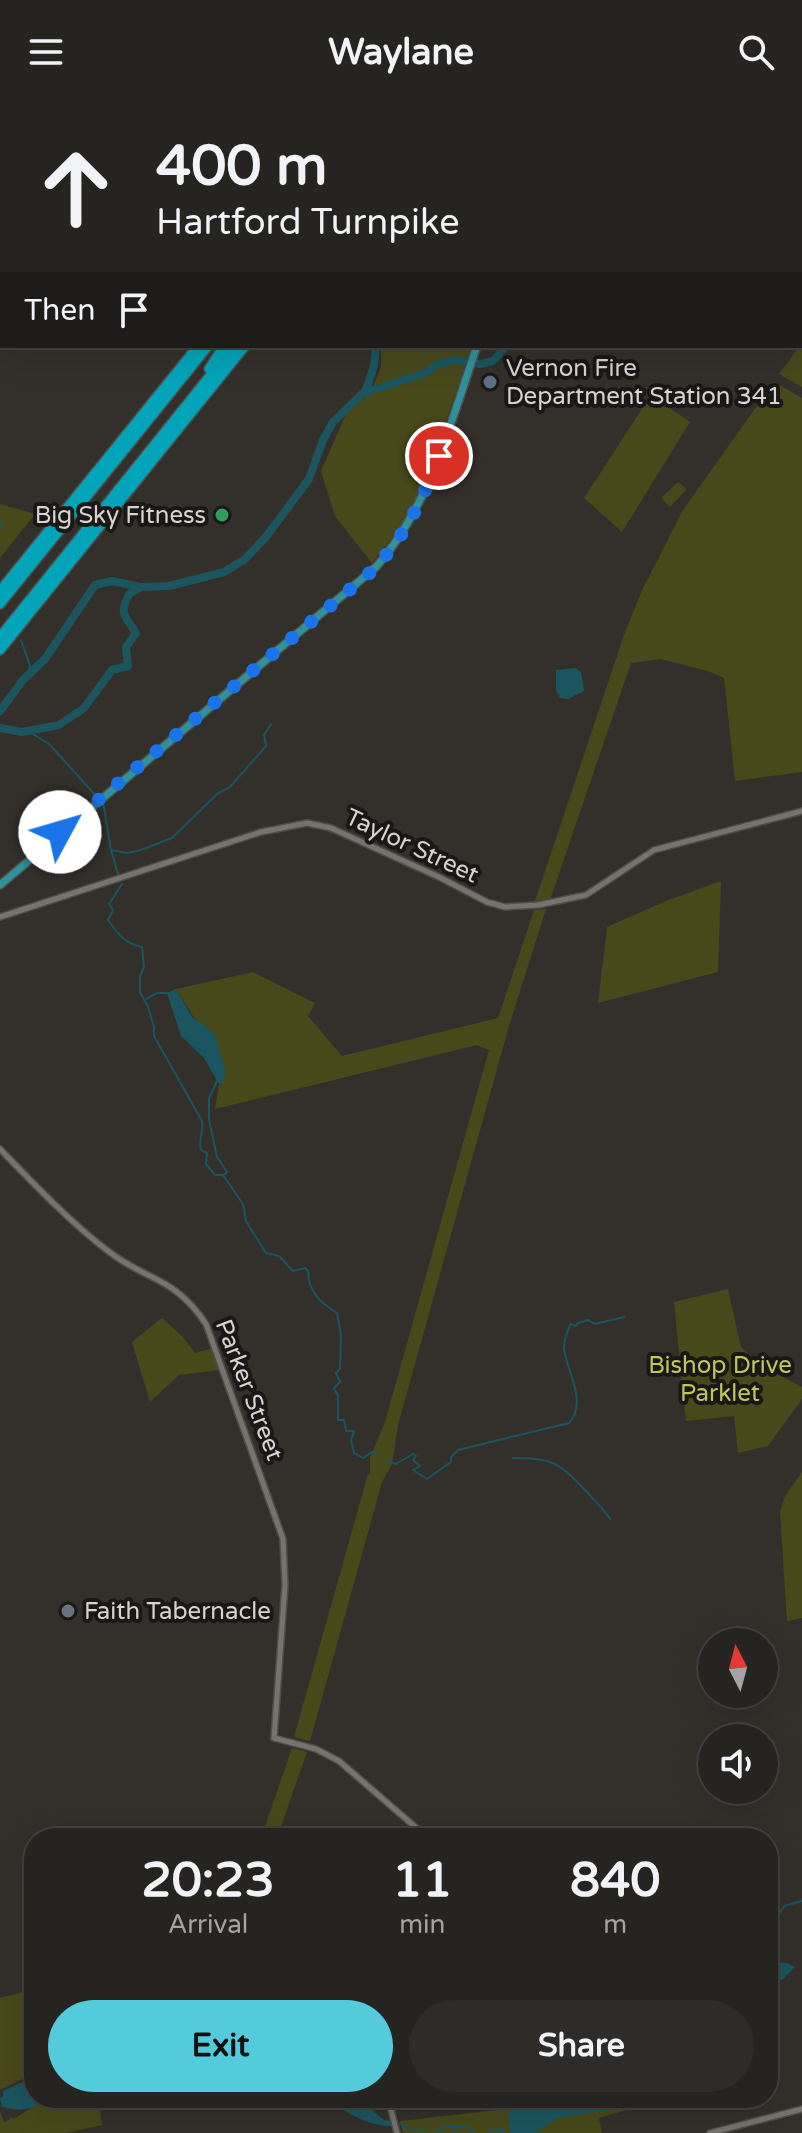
<!DOCTYPE html>
<html lang="en">
<head>
<meta charset="utf-8">
<style>
  body { margin:0; font-family:"Varela Round",sans-serif; background:#2e2c2a; color:#f1f3f6; height:100vh; display:flex; flex-direction:column; font-size:30px; white-space:nowrap }
  * { box-sizing:border-box; margin:0 }
  p { font-size:26px; color:#a4a4a5 }
  .icon { flex:none; width:44px; height:44px; fill:none; stroke:currentColor; stroke-width:2; stroke-linecap:round; stroke-linejoin:round }
  .map { position:relative; flex:1; overflow:hidden }
  .side { position:absolute; left:24px; top:1724px; width:754px; height:280px; display:flex; flex-direction:column; background:#262421; border-radius:32px; box-shadow:0 8px 32px #0002,0 0 0 2px #42413f }
  .side>* { flex:none }
  .top-card { position:absolute; left:0px; top:0px; width:802px; height:244px; box-shadow:0 8px 32px #0002,0 0 0 2px #42413f; background:#262421; color:#f1f3f6; overflow:hidden }
  .needle { width:52px; rotate:354deg }
  .controls { position:absolute; left:698px; top:1524px; display:grid; gap:16px }
  .controls a { display:grid; place-items:center; width:80px; height:80px; border-radius:50%; background:#262421; box-shadow:0 8px 32px #0002,0 0 0 2px #42413f; font-size:40px }
  .pin { position:absolute; display:grid; place-items:center; width:68px; height:68px; color:#fff; margin:-34px; border:4px solid #fff; border-radius:50%; box-shadow:0 2px 8px #0007 }
  .me { position:absolute; width:88px; margin:-44px; rotate:51deg; stroke-linejoin:round; filter:drop-shadow(0 0 6px #0008) }
  .turn { display:flex; align-items:center; gap:28px; height:168px; padding:0 24px; font-size:36px }
  .turn .icon { width:104px; height:104px; stroke-width:2.5 }
  .turn b { display:block; font-size:56px; line-height:68px }
  .then { display:flex; align-items:center; height:76px; padding:0 24px; background:#0003; gap:16px; font-size:30px }
  .eta { display:flex; justify-content:space-evenly; align-items:center; height:136px; text-align:center }
  .eta b { font-size:48px; font-weight:700; line-height:56px }
  .cta { display:flex; gap:16px; margin-top:auto; padding:16px 24px }
  .cta a { flex:1; height:92px; border-radius:48px; background:#53cbda; color:#111; font-size:32px; font-weight:700; line-height:92px; text-align:center }
  .cta a+a { background:#2e2c2a; color:#f1f3f6 }
  header { display:flex; justify-content:space-between; align-items:center; height:104px; padding:0 24px; background:#262421; font-size:36px; font-weight:700 }
  .map>svg:first-child { display:block }
  .green { fill:#47491b }
  .water { fill:#1b555f }
  .lines { fill:none; stroke-linecap:round; stroke-linejoin:round }
  .stream { stroke:#1b555f; stroke-width:2 }
  .canal { stroke:#1b555f; stroke-width:5 }
  .river { stroke:#1b555f; stroke-width:8 }
  .minor-casing { stroke:#4f4d49; stroke-width:8 }
  .major-casing { stroke:#4f4d49; stroke-width:10 }
  .highway-casing { stroke:#4f4d49; stroke-width:12 }
  .minor { stroke:#76726e; stroke-width:5 }
  .major { stroke:#30909c; stroke-width:7 }
  .highway { stroke:#02a4ba; stroke-width:9 }
  .route { stroke:#1a73e8; stroke-width:14; stroke-dasharray:0 25.2 }
  .service-dot { fill:#5c6f8a; stroke:#191816; stroke-width:3 }
  .leisure-dot { fill:#2e9e5b; stroke:#191816; stroke-width:3 }
  .worship-dot { fill:#6b7280; stroke:#191816; stroke-width:3 }
  .labels { text-anchor:middle; dominant-baseline:central; stroke-width:8; stroke-linejoin:round; paint-order:stroke }
  .poi-label { font-size:24px; fill:#d6d4d2; stroke:#191816; text-anchor:start }
  .street-label { font-size:24px; fill:#d6d4d2; stroke:#191816 }
  .park-label { font-size:24px; fill:#c0c65b; stroke:#191816 }
</style>
</head>
<body>
<header><svg class="icon" aria-label="menu" viewBox="0 0 24 24"><path d="M4 6h16M4 12h16M4 18h16"/></svg>Waylane<svg class="icon" aria-label="search" viewBox="0 0 24 24"><circle cx="10" cy="10" r="6"/><path d="M15 15l6 6"/></svg></header>
<div class="map">
<svg width="802" height="2029" viewBox="0 0 802 2029">
  <rect width="100%" height="100%" fill="#33302c"/>
  <path class="green" d="M802 239V283L779 270Z
    M381 242H472L422 386 404 419 372 459 335 412 321 367 346 310 367 291 375 278 381 263Z
    M774 278 802 294V668L735 677 724 574 708 567 661 555 631 559 550 796 535 797 624 531 643 484 683 406Z
    M651 291 690 318 622 428 584 394Z
    M678 378 687 385 670 403 661 394Z
    M0 400 35 410 0 454Z
    M721 777 718 868 598 899 607 823 666 797Z
    M546 805 509 922 398 1321 392 1360 382 1378 310 1637 294 1633 368 1370 370 1371V1354L385 1318 489 946 477 941 215 1005 219 980 222 979 196 917 176 885 253 868 315 899 308 912 342 952 498 914 534 806Z
    M728 1185 741 1243 761 1262 802 1283V1295L768 1342 738 1349 734 1312 686 1317 674 1198Z
    M162 1214 183 1233 195 1249 213 1244 221 1266 179 1271 150 1298 132 1238Z
    M802 1368V1514L787 1517 780 1408 785 1392Z
    M292 1644 307 1648 277 1734H261Z
    M34 1885V1969L0 1986V1894Z
    M45 1994H98L102 2021 66 2029H0V2007L4 2019 12 2013 14 2015Z
    M495 1994H666L599 2014 602 2029H403L400 2017 498 2006Z"/>
  <path class="water" d="M685 0H802V61H800V2H681Z
    M575 564 581 568 584 587 568 595 560 594 556 586V566Z
    M176 885 192 913 214 929 226 969 222 979 219 980 204 954 181 932 167 889Z
    M768 1857 787 1859 795 1863 783 1875 768 1881Z
    M34 1973V1994L46 1995C32 2007 19 2007 2 2003L0 1994 3 1993V1987Z
    M331 1994H358L384 2016 390 2017 392 2022C377 2024 339 2009 331 1994Z
    M516 1994H624L609 2006 557 2014 535 2029H511C508 2016 505 2004 516 1994Z"/>
  <g class="lines">
    <path class="stream" d="M0 417V425
      M21 536 30 562 27 573
      M28 627 49 640 98 694
      M103 698 111 746 127 749 141 746 172 734 217 690 230 683 266 642 264 631 271 620
      M111 746 118 770
      M122 780 109 800 113 806 108 816C117 829 125 840 142 843L144 863 140 872V888L148 903 154 923V932L202 1017C204 1028 198 1035 201 1046L207 1049 206 1060 215 1071H223L243 1100 246 1117 266 1149 279 1152 293 1167 305 1164 308 1167C308 1188 321 1199 337 1209L341 1232 340 1265 336 1269 340 1278 334 1284 338 1292V1316H344L346 1327H354L351 1336 354 1349 363 1354 372 1348 375 1351
      M146 895 157 889H167
      M218 975 209 994V1016L217 1053 227 1068 224 1071
      M513 1354C552 1354 559 1358 585 1386 594 1396 603 1404 610 1415
      M387 1357 396 1360 413 1350 416 1352 413 1356 420 1362 413 1366 427 1375 451 1358V1353L458 1346 569 1319C588 1298 567 1268 564 1245 563 1235 568 1229 570 1220L576 1222 578 1219 588 1216 595 1220 624 1213
      M768 1839 774 1830 771 1816 779 1811 784 1802 802 1797
      M400 2019 410 2026H419L425 2029
      M435 2029 447 2022 468 2023 474 2029
      M452 2029 459 2023
      M488 2029 498 2025 502 2028"/>
    <path class="canal" d="M502 2028 503 2029"/>
    <path class="river" d="M331 2V0
      M364 289 425 269 438 260 455 256 480 260 493 257 506 242
      M0 607 23 576 45 555 95 481 112 477 140 483 169 482 224 468 245 455 265 434 309 375 323 336 333 318 366 286 374 262 376 242
      M0 624 22 628 59 621 84 604 112 566 128 562 126 543 136 529C126 512 118 512 129 490L139 484"/>
    <g class="minor-casing">
      <path id="minor" d="M0 813 261 728 307 719 331 724 439 773 487 798 505 803 538 801 586 791 654 746 802 707
        M0 1045C32 1078 72 1120 108 1147 148 1178 174 1172 206 1220L283 1435 285 1481 274 1634 316 1645 339 1657 428 1734
        M388 1994 397 2029
        M710 2029 802 2005"/>
    </g>
    <g class="major-casing">
      <path id="major" d="M572 2 573 0
        M0 781 376 463C431 400 450 319 477 242"/>
    </g>
    <g class="highway-casing">
      <path id="highway" d="M397 2 399 0
        M464 2 469 0
        M490 2 494 0
        M506 2 510 0
        M526 2 530 0
        M539 2 544 0
        M209 265 224 242
        M0 487 198 242
        M0 500 208 242
        M0 533 234 242
        M0 546 245 242"/>
    </g>
    <use href="#minor" class="minor"/>
    <use href="#major" class="major"/>
    <use href="#highway" class="highway"/>
  </g>
  <g class="lines">
    <path class="route" d="M60 728 372 467C405 433 423 395 439 352"/>
  </g>
  <circle class="service-dot" cx="490" cy="278" r="8"/>
  <circle class="leisure-dot" cx="222" cy="411" r="8"/>
  <circle class="worship-dot" cx="68" cy="1507" r="8"/>
  <g class="labels">
    <g class="poi-label">
      <text x="506" y="264">Vernon Fire<tspan x="506" dy="28">Department Station 341</tspan></text>
      <text x="206" y="411" text-anchor="end">Big Sky Fitness</text>
      <text x="84" y="1507">Faith Tabernacle</text>
    </g>
    <g class="street-label">
      <text transform="translate(412 742) rotate(25)">Taylor Street</text>
      <text transform="translate(249 1286) rotate(69)">Parker Street</text>
    </g>
    <g class="park-label">
      <text x="720" y="1261">Bishop Drive<tspan x="720" dy="28">Parklet</tspan></text>
    </g>
  </g>
</svg>
<div class="controls">
<a><svg class="needle" viewBox="-14 -14 28 28"><path d="M0-13l5 13h-10z" fill="#e53935"/><path d="M0 13l5-13h-10z" fill="#a4a4a5"/></svg></a>
<a><svg class="icon" aria-label="sound" viewBox="0 0 24 24"><path d="M4 9h4l5-4v14l-5-4H4zM17 9q2 3 0 6"/></svg></a>
</div>
<div class="pin" style="left:439px;top:352px;background:#d93025"><svg class="icon" aria-label="arrive" viewBox="0 0 24 24"><path d="M6 21V4h12l-3 4 3 4H6"/></svg></div>
<svg class="me" style="left:60px;top:728px" viewBox="-20 -20 40 40"><circle r="19" fill="#fff"/><path d="M0-13L10 11 0 6-10 11z" fill="#1a73e8"/></svg>
<div class="top-card">
<div class="turn"><svg class="icon" aria-label="ahead" viewBox="0 0 24 24"><path d="M12 20V5M6 11l6-6 6 6"/></svg><div><b>400 m</b>Hartford Turnpike</div></div>
<div class="then">Then<svg class="icon" aria-label="arrive" viewBox="0 0 24 24"><path d="M6 21V4h12l-3 4 3 4H6"/></svg></div>
</div>
<section class="side">
<div class="eta">
<div><b>20:23</b><p>Arrival</p></div>
<div><b>11</b><p>min</p></div>
<div><b>840</b><p>m</p></div>
</div>
<div class="cta"><a>Exit</a><a>Share</a></div>
</section>
</div>
</body>
</html>
